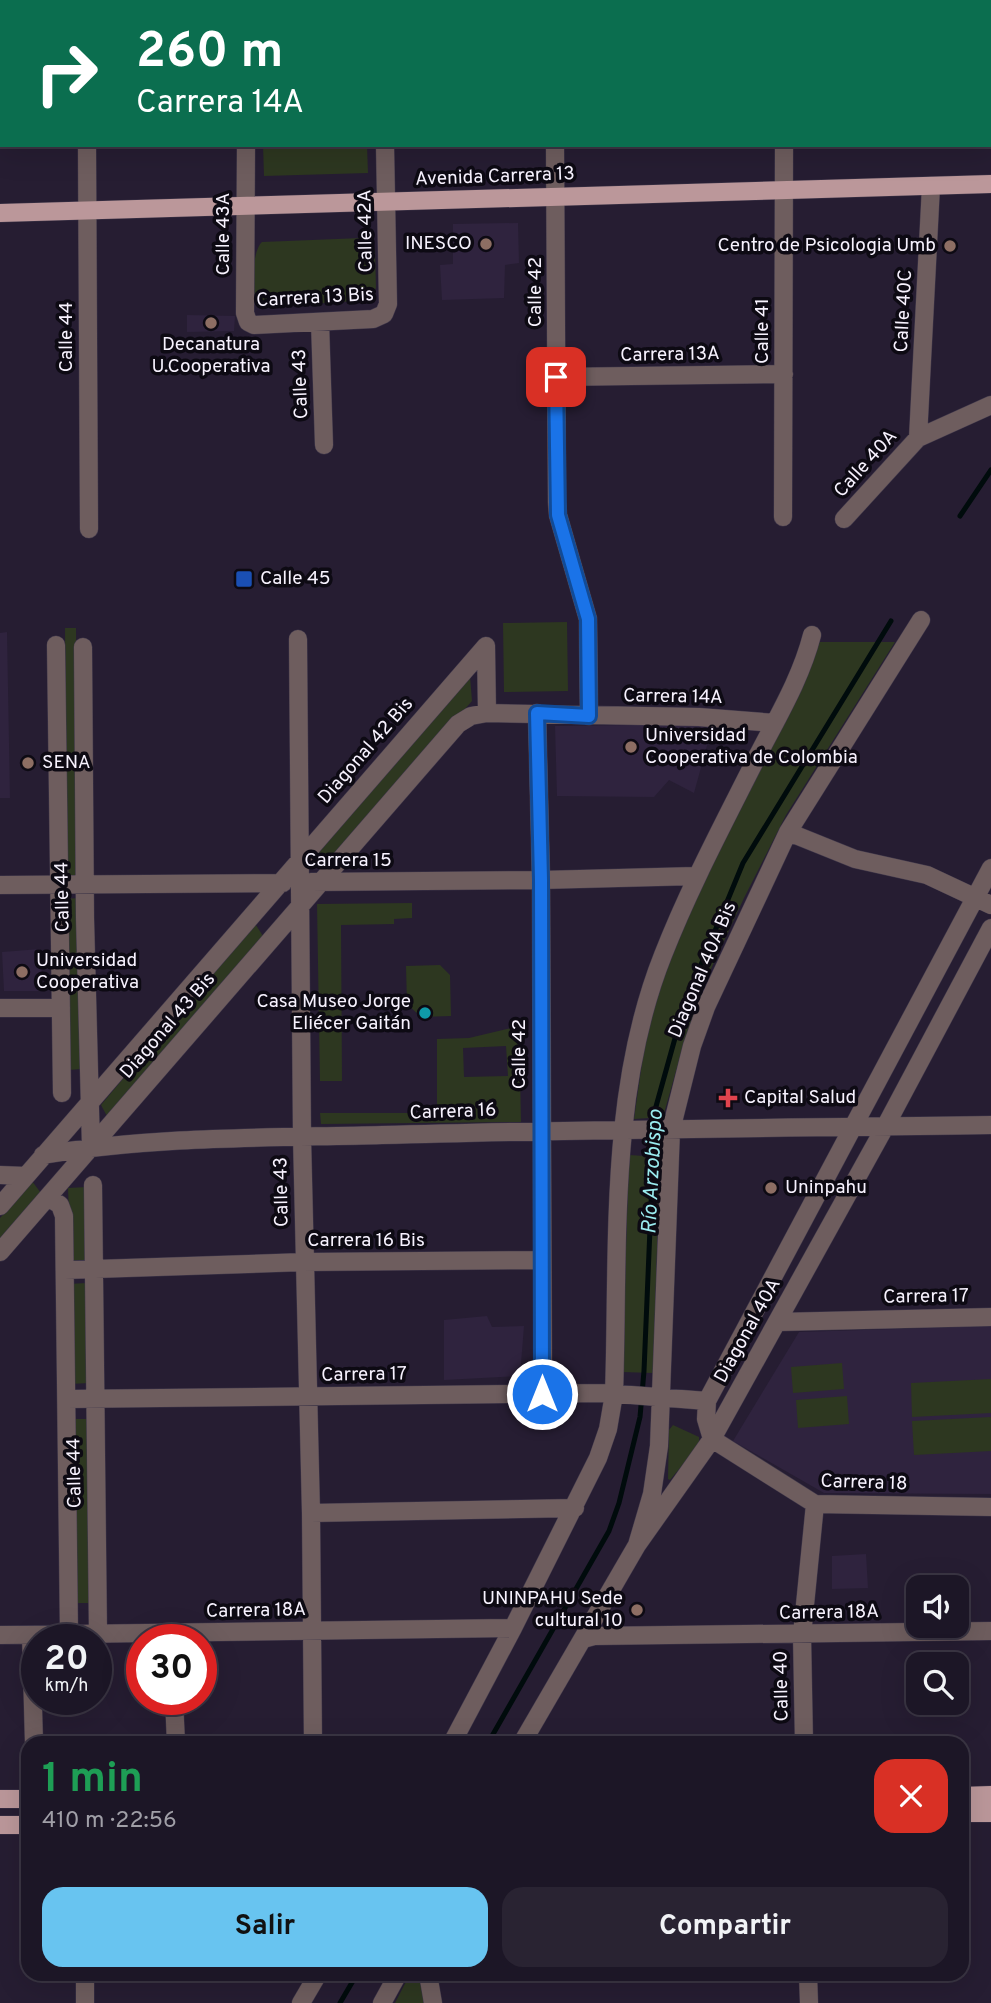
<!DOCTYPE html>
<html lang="es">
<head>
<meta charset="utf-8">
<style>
  body { margin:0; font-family:Overpass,sans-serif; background:#292332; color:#f1f3f6; height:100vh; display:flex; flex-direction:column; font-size:26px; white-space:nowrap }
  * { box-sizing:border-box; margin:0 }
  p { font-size:23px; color:#a09fa7 }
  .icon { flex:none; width:38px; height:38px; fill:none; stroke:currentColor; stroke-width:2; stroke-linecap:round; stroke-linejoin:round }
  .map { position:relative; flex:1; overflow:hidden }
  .details { position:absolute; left:21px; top:1736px; width:948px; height:245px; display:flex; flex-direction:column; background:#1c1626; border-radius:21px; box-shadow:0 7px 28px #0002,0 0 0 2px #3a3543 }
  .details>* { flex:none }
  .hud { position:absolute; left:0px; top:0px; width:992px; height:147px; box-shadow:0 7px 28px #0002,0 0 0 2px #3a3543; background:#0b6e4f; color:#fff; overflow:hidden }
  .fabs { position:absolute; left:906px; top:1575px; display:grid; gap:14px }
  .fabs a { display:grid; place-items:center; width:63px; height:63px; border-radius:14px; background:#1c1626; box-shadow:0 7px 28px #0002,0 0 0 2px #3a3543; font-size:35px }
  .speed { position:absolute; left:21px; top:1624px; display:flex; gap:14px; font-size:35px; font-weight:700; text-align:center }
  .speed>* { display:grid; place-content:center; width:91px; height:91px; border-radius:50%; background:#1c1626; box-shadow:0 7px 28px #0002,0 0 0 2px #3a3543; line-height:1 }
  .speed small { font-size:18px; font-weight:400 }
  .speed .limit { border:10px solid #d22; background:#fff; color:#111 }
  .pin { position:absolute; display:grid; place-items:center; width:60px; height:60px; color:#fff; margin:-30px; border-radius:14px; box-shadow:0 4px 10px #0006 }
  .me { position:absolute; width:77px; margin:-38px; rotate:0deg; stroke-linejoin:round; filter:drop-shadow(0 0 5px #0008) }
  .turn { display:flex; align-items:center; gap:24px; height:147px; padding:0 21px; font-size:32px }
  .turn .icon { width:91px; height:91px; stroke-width:2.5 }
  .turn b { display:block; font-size:49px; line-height:60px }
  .round { display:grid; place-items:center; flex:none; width:74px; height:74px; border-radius:21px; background:#292332 }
  .overview { display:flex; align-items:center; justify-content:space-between; height:119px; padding:0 21px }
  h1 { font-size:42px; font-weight:700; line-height:52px; color:#1e9e55 }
  .button { display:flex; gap:14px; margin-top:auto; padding:14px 21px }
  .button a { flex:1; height:80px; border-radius:21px; background:#68c4f0; color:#111; font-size:28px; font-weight:700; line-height:80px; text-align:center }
  .button a+a { background:#292332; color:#f1f3f6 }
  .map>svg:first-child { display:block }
  .built { fill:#2f233e }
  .green { fill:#2d3720; fill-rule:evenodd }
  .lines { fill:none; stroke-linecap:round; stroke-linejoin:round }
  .stream { stroke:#000b0c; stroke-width:5 }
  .minor-casing { stroke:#3f374a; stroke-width:19 }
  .major-casing { stroke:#3f374a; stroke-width:19 }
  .minor { stroke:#6e5d5e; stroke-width:18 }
  .major { stroke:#bb979a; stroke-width:18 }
  .route-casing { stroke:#114b97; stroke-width:18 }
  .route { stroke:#1a73e8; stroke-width:12 }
  .education-dot { fill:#8d6e63; stroke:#0d0a13; stroke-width:2.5 }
  .transit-dot { fill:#1a4fb4; stroke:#0d0a13; stroke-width:2.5 }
  .culture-dot { fill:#0f9aa8; stroke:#0d0a13; stroke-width:2.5 }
  .health-dot { fill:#e0444e; stroke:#0d0a13; stroke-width:2.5 }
  .labels { text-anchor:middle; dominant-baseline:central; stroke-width:7; stroke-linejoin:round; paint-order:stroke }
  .street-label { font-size:19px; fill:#f7f2fe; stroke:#0d0a13 }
  .poi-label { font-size:19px; fill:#f7f2fe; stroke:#0d0a13; text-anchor:start }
  .water-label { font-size:21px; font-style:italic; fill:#9aebef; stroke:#0d0a13 }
</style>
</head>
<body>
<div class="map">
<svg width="991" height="2003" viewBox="0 0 991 2003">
  <rect width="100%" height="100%" fill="#261d32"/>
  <path class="built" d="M518 223 519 263 505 265 504 298 442 300 440 265 453 264V224Z
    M187 315 235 316 234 331 187 332Z
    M7 632 10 798H0V633Z
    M713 724 694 793 669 780 654 797 557 796 555 726Z
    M40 949 43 991H4L2 952Z
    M487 1316 492 1327 524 1326 520 1376 444 1380V1320Z
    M991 1326V1494L824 1493 733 1441 799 1332Z
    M866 1554 868 1588 832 1589V1556Z"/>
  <path class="green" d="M263 145H367L368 173 264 176Z
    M362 238 371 241 375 250 376 288 368 300 270 307C264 305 259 304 256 298 250 287 253 250 262 242Z
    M567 622 568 691 504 692 503 623Z
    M65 628H76L78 878 67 877Z
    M820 642H895L786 815 744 898 710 971 685 1039 663 1117 634 1119 649 1014 680 932Z
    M470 676 472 701 328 864 317 854Z
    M79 898 82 1069 68 1070 65 899Z
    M412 903V918L394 919V924L341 925 342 1081H320L317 904Z
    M254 922 263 936 108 1118 101 1105Z
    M440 965 450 975 451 1016 421 1017 407 1004 406 966Z
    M519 1026 521 1122 321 1124 320 1113H437V1039L469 1038ZM506 1046 508 1076 464 1077 463 1048Z
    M629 1155 660 1157 653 1373 622 1372Z
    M32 1181 41 1193 0 1241V1218Z
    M87 1187 89 1263 71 1264 68 1188Z
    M87 1283 89 1383 70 1384 68 1284Z
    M842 1363 844 1389 793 1393 791 1367Z
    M991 1379V1413L912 1417 911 1383Z
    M847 1396 849 1424 798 1428 796 1400Z
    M991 1417V1451L914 1455 912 1421Z
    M72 1419H87L90 1603H75Z
    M673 1425 699 1437V1445L670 1480 668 1479 669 1430Z
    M410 1974H419L424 2003H395Z"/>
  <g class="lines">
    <path class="stream" d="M960 516 991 470
      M488 1743 609 1531 619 1503 640 1417 644 1371 655 1110 684 1006 743 863 891 621
      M340 2003 357 1974"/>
    <g class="minor-casing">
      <path id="minor" d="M82 0 83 2
        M378 0 379 2
        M551 0V2
        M781 0V2
        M247 2 248 0
        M87 145 89 529
        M246 145 245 313 248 322 254 325 373 319 384 314 388 304 385 145
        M555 145 557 502 558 515 588 619 589 716
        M320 322 324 445
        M557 377 784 374
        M918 438 931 186
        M783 517 784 145
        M844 519 918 438 991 405
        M298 639 302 1137 311 1513 313 1743
        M56 645 62 1093
        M486 646 487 713
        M83 647 85 918 91 1147
        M537 713 541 880 543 1394
        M788 832 855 859 927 875 991 905
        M311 882 541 880 696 876
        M0 885 283 883
        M0 1008H61
        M43 1155C155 1136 269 1138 382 1135 585 1129 788 1128 991 1125
        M0 1175 26 1176
        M93 1185 98 1634
        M48 1197 60 1205 64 1216 69 1634
        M0 1206 486 646
        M0 1252 458 724 471 716 487 713 699 717 775 723
        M65 1270 305 1262 542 1260
        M778 1322 991 1317
        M67 1399 606 1393 707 1401
        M712 1439 706 1419 707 1401 991 868
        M712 1439 815 1504 991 1507
        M311 1513 575 1508
        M637 1545 652 1494 659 1446 671 1130 692 1046 706 1007 788 832 921 620
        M0 1635 513 1628
        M31 1635 34 1743
        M583 1639 594 1636 991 1631
        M174 1699 176 1743
        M452 1743 513 1628 598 1458 608 1429 614 1394C619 1248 608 1093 663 955 690 886 725 821 758 755 778 716 801 678 812 635
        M522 1743 637 1545 712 1439 885 1127 991 928
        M804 1743 802 1635 815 1504
        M85 1974V2003
        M428 1974 433 2003
        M808 1974 809 2003
        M301 2003 318 1974
        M382 2003 398 1974"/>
    </g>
    <g class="major-casing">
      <path id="major" d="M0 213 991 184
        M962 1796 991 1795
        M0 1799H28
        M962 1813H991
        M0 1825H28"/>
    </g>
    <use href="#minor" class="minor"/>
    <use href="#major" class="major"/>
  </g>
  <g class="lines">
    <g class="route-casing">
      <path id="route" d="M542 1394 541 880 537 713 589 716 588 619 558 515 556 377"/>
    </g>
    <use href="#route" class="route"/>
  </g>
  <g class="education-dot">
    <circle cx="486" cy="244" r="7"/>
    <circle cx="950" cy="246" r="7"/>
    <circle cx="211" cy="323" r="7"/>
    <circle cx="631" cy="747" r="7"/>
    <circle cx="28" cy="763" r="7"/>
    <circle cx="22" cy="972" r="7"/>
    <circle cx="771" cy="1188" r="7"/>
    <circle cx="637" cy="1610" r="7"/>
  </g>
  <rect class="transit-dot" x="235" y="570" width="18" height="18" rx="3.5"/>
  <circle class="culture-dot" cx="425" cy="1013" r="7"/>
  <path class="health-dot" d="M724.5 1087.5h7v7h7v7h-7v7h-7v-7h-7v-7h7z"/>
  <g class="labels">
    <g class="street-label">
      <text transform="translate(495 177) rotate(-2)">Avenida Carrera 13</text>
      <text transform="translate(366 231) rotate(-91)">Calle 42A</text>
      <text transform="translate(224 234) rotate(-90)">Calle 43A</text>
      <text transform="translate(536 292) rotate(-90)">Calle 42</text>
      <text transform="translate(315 298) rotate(-3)">Carrera 13 Bis</text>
      <text transform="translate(904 311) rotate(-87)">Calle 40C</text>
      <text transform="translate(763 331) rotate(-90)">Calle 41</text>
      <text transform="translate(67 337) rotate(-90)">Calle 44</text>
      <text transform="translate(670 355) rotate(-1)">Carrera 13A</text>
      <text transform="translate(301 384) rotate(-92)">Calle 43</text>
      <text transform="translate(866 464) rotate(-48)">Calle 40A</text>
      <text transform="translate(673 697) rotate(1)">Carrera 14A</text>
      <text transform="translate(366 751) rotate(-49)">Diagonal 42 Bis</text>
      <text x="348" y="861">Carrera 15</text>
      <text transform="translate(63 897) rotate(-91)">Calle 44</text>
      <text transform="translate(703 970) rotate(-67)">Diagonal 40A Bis</text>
      <text transform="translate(168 1026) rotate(-49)">Diagonal 43 Bis</text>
      <text transform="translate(520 1054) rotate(-90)">Calle 42</text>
      <text transform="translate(453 1112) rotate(-2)">Carrera 16</text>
      <text transform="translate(282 1192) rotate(-91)">Calle 43</text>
      <text x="366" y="1241">Carrera 16 Bis</text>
      <text transform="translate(926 1297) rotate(-1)">Carrera 17</text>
      <text transform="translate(748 1331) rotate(-61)">Diagonal 40A</text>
      <text transform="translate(364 1375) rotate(-1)">Carrera 17</text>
      <text transform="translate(75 1473) rotate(-91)">Calle 44</text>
      <text transform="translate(864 1483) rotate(2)">Carrera 18</text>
      <text transform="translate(256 1611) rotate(-1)">Carrera 18A</text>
      <text transform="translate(829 1613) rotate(-1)">Carrera 18A</text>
      <text transform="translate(782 1686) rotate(-91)">Calle 40</text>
    </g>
    <g class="poi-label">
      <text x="472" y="244" text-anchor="end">INESCO</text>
      <text x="936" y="246" text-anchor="end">Centro de Psicologia Umb</text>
      <text x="211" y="345" text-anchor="middle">Decanatura<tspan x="211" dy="22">U.Cooperativa</tspan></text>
      <text x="260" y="579">Calle 45</text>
      <text x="645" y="736">Universidad<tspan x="645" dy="22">Cooperativa de Colombia</tspan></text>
      <text x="42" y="763">SENA</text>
      <text x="36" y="961">Universidad<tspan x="36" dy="22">Cooperativa</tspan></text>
      <text x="411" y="1002" text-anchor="end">Casa Museo Jorge<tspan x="411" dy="22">Eliécer Gaitán</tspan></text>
      <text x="744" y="1098">Capital Salud</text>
      <text x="785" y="1188">Uninpahu</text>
      <text x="623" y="1599" text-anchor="end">UNINPAHU Sede<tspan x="623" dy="22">cultural 10</tspan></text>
    </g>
    <g class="water-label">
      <text transform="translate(653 1172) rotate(-87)">Río Arzobispo</text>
    </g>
  </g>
</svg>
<div class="fabs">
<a><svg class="icon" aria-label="sound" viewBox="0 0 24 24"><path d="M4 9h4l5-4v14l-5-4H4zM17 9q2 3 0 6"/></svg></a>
<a><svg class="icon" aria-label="search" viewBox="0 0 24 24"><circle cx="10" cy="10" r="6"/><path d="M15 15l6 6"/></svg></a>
</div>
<div class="speed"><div>20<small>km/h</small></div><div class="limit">30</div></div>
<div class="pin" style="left:556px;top:377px;background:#d93025"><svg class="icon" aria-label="arrive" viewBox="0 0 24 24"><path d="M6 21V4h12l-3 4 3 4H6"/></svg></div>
<svg class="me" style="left:542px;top:1394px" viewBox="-20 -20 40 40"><circle r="17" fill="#1a73e8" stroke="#fff" stroke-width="3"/><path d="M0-11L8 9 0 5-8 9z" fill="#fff"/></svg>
<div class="hud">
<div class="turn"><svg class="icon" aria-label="right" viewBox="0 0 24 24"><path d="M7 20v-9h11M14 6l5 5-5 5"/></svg><div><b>260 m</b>Carrera 14A</div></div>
</div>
<section class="details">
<div class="overview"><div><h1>1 min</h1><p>410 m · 22:56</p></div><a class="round" style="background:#d93025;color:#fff"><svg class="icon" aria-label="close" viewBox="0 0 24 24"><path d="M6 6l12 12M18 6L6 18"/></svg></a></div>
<div class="button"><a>Salir</a><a>Compartir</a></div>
</section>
</div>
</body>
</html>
